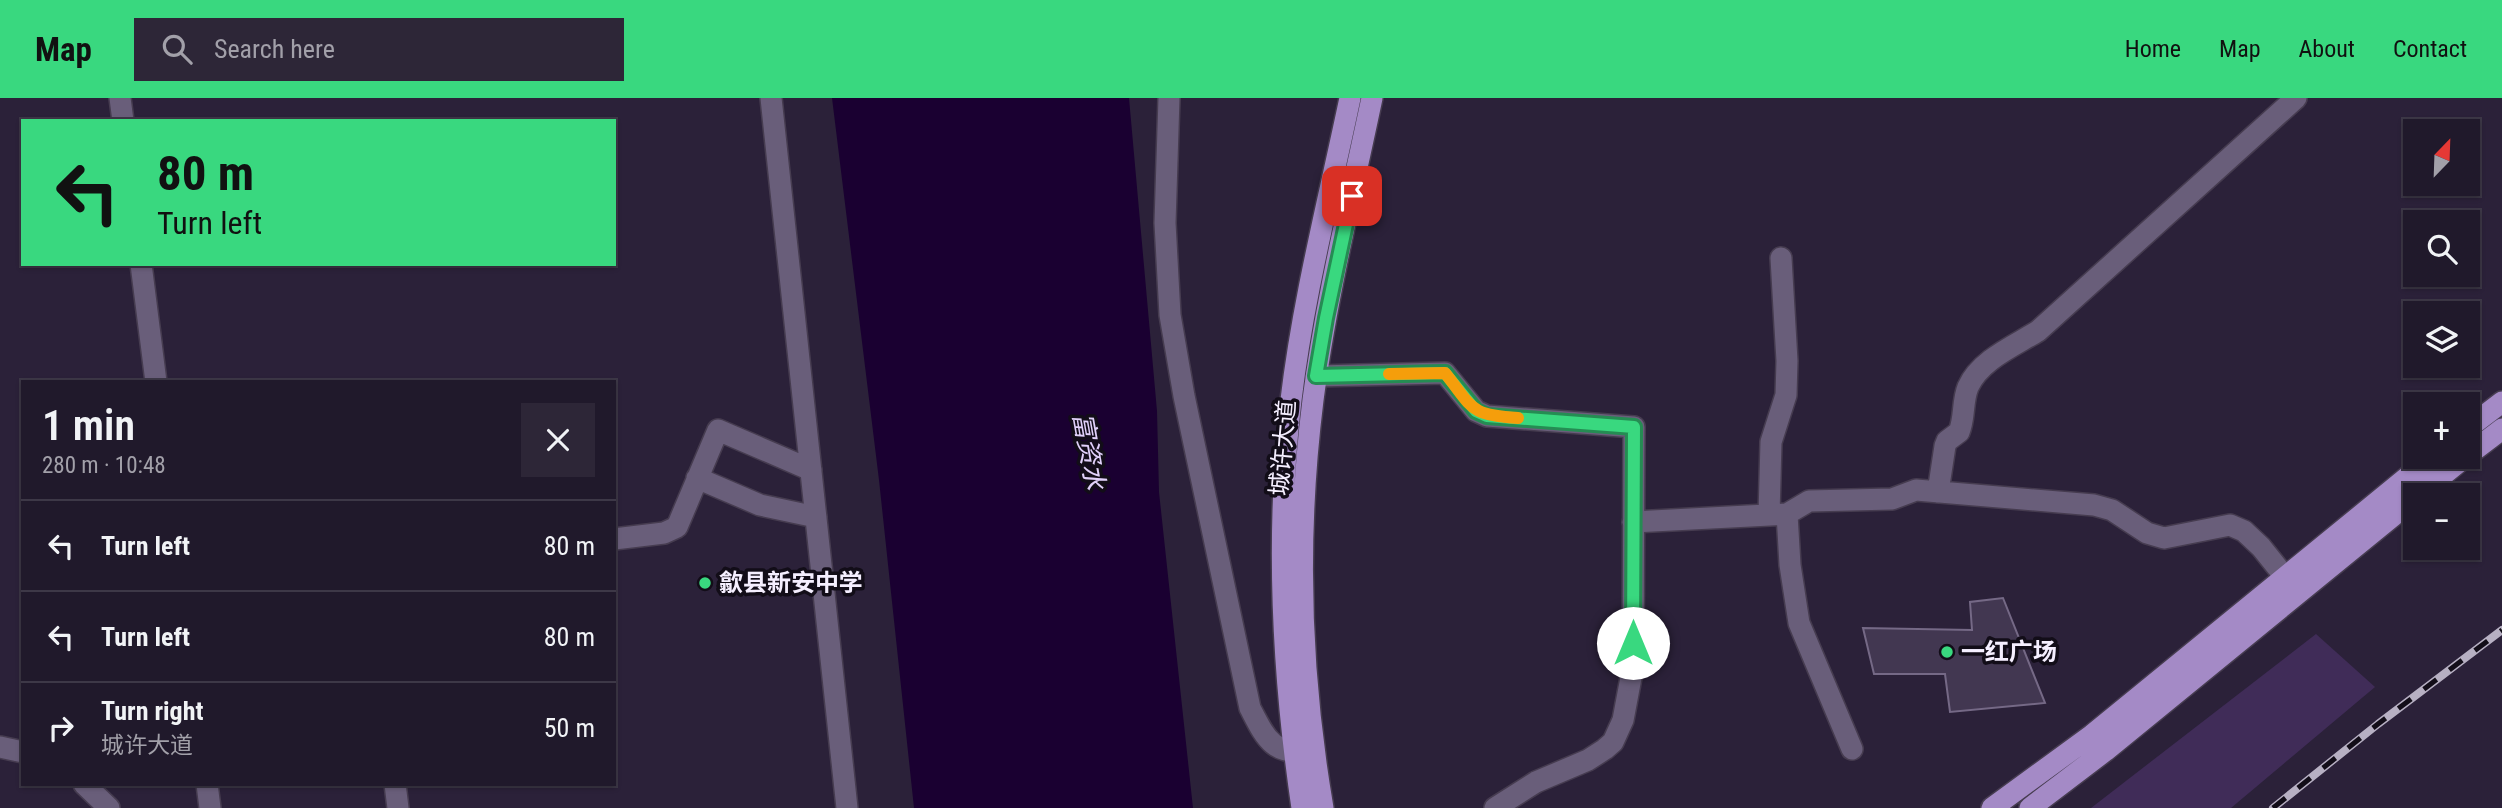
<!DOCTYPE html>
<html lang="en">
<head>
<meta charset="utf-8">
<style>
  body { margin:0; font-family:"Roboto Condensed","Noto Sans SC",sans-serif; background:#2d2637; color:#f1f3f6; height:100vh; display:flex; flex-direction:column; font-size:26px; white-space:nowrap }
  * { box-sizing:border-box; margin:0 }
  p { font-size:23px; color:#a2a0a9 }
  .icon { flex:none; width:38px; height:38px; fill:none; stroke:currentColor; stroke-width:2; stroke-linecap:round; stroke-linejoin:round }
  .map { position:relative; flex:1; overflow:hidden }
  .side { position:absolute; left:21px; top:282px; width:595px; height:406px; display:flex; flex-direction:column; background:#20192b; border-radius:0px; box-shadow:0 2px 5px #0004,0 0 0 2px #3d3847 }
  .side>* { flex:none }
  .top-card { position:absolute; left:21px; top:21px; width:595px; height:147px; border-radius:0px; box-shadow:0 2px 5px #0004,0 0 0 2px #3d3847; background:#39d87f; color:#111; overflow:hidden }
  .needle { width:46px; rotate:23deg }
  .buttons { position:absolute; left:2403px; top:21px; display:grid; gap:14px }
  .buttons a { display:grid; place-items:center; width:77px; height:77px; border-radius:0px; background:#20192b; box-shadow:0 2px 5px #0004,0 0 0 2px #3d3847; font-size:35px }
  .pin { position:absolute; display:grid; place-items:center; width:60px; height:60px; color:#fff; margin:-30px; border-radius:14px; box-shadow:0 4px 10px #0006 }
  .me { position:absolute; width:77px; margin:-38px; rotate:0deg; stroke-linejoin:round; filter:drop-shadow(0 0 5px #0008) }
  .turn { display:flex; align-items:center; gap:24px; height:147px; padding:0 21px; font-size:32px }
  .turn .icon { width:91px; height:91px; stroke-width:2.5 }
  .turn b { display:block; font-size:49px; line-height:60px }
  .round { display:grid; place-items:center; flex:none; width:74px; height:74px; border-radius:0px; background:#2d2637 }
  .head { display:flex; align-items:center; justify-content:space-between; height:119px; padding:0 21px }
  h1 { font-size:42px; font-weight:600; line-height:52px }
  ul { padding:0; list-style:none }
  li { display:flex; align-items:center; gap:21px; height:91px; padding:0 21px; border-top:2px solid #3d3847 }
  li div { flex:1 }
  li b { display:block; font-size:26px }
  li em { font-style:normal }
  header { display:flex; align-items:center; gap:42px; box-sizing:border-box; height:98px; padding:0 35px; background:#39d87f; color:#111 }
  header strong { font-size:33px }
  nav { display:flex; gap:38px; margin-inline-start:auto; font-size:24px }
  .search { width:490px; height:63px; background:#2d2637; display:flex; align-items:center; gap:18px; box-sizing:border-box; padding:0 24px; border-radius:0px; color:#a2a0a9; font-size:26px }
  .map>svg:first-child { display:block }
  .green { fill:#402c58 }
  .water { fill:#1a0031 }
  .building { fill:#423751; stroke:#756986; stroke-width:2 }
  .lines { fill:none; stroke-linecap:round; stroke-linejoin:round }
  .minor-casing { stroke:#463c50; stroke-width:24 }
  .major-casing { stroke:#463c50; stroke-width:24 }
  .minor { stroke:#695e7a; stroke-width:21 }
  .major { stroke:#a48ac6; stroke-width:21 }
  .rail-casing { stroke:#b7b0c3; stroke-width:8 }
  .rail { stroke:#120d18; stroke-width:5; stroke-dasharray:16; stroke-linecap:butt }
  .route-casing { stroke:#258c53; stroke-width:18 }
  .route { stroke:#39d87f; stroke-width:12 }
  .slow { stroke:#f59e0b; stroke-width:12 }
  .poi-dot { fill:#39d87f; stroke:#120d18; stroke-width:2.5 }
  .labels { text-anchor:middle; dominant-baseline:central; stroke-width:7; stroke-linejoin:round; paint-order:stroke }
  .street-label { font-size:24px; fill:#f5efff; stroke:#120d18 }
  .poi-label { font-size:24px; font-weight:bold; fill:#f5efff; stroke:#120d18; text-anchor:start }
  .water-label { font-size:26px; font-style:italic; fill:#e1d1fa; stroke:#120d18 }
</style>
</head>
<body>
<header>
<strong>Map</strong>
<div class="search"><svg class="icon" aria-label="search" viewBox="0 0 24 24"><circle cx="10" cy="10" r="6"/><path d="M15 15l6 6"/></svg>Search here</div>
<nav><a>Home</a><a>Map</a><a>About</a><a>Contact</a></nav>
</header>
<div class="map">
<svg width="2502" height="710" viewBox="0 0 2502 710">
  <rect width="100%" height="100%" fill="#2b2139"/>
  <path class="green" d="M2316 536 2375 589 2231 710H2091Z"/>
  <path class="water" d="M832 0H1129L1157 313 1159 394 1193 710H914L879 382Z"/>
  <path class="building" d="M2003 500 2045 605 1950 614 1945 576H1874L1863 530 1972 532 1970 504Z"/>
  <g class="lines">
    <g class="minor-casing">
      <path id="minor" d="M120 0 123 23
        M771 0 847 710
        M1169 0 1165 125 1170 217 1184 298 1250 610C1265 639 1273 659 1310 652
        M141 166 156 284
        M1316 278 1445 275 1476 313 1487 318 1634 329 1633 569 1623 622 1613 644 1605 651 1588 662 1536 684 1495 710
        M697 380 760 407 816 419
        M1938 394 1945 348 1947 343 1959 334C1965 320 1962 304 1968 289 1980 262 2014 248 2038 233L2296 0
        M1787 416 1790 467 1799 525 1852 651
        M1769 417 1771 344 1786 297 1787 263 1781 160
        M1633 424 1787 416 1809 403 1892 401 1916 392 2094 407 2112 412 2147 435 2164 440 2230 427 2244 433 2261 449 2285 479
        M614 441 664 435 677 429 718 332 811 372
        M0 649 23 654
        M84 686 109 710
        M207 686 210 710
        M395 686 398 710"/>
    </g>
    <g class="major-casing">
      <path id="major" d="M2468 330 2502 304
        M2468 357 2502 331
        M2418 397 2465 359
        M1302 710C1282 574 1275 439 1291 302 1303 201 1329 100 1350 0
        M1323 710C1300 576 1296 438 1313 302 1326 201 1351 100 1372 0
        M1992 710 2092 637 2432 359
        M2030 710 2105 653 2415 400"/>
    </g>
    <use href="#minor" class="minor"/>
    <use href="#major" class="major"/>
    <g class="rail-casing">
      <path id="rail" d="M2273 710 2378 626 2502 532"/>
    </g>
    <use href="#rail" class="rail"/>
  </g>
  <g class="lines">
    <g class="route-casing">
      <path id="route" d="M1352 98 1326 220 1316 278 1445 275 1476 313 1487 318 1634 329 1633 545"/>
    </g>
    <use href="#route" class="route"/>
    <path class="slow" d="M1389 276 1445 275C1474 311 1469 317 1518 320"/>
  </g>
  <g class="poi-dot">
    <circle cx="705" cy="485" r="7"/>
    <circle cx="1947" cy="554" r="7"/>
  </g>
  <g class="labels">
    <g class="street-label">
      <text transform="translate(1283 350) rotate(-85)">城许大道</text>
    </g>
    <g class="poi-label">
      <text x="719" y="485">歙县新安中学</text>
      <text x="1961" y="554">一红广场</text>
    </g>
    <g class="water-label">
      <text transform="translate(1089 353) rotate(80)">富资水</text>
    </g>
  </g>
</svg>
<div class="buttons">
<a><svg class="needle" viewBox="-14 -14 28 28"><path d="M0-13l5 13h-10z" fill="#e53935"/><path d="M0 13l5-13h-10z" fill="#a2a0a9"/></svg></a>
<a><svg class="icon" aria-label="search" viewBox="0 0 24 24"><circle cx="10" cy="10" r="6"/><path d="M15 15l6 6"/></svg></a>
<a><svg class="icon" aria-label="layers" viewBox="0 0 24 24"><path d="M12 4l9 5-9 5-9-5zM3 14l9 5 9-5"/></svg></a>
<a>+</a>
<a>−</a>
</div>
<div class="pin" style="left:1352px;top:98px;background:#d93025"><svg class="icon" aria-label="arrive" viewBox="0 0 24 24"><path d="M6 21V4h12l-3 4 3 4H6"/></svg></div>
<svg class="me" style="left:1633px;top:545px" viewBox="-20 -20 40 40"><circle r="19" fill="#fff"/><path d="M0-13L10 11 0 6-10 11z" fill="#39d87f"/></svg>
<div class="top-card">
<div class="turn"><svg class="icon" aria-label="left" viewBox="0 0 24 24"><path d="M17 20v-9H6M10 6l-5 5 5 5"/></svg><div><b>80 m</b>Turn left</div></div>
</div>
<section class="side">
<div class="head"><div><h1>1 min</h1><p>280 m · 10:48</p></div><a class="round"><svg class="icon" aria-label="close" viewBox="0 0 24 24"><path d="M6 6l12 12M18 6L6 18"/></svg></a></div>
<ul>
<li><svg class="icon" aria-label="left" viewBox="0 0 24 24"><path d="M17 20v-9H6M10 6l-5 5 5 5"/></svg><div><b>Turn left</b></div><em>80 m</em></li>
<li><svg class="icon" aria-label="left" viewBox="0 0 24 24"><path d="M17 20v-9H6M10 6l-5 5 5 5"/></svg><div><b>Turn left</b></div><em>80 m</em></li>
<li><svg class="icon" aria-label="right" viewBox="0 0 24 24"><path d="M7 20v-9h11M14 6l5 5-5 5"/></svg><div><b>Turn right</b><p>城许大道</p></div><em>50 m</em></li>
</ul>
</section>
</div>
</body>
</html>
